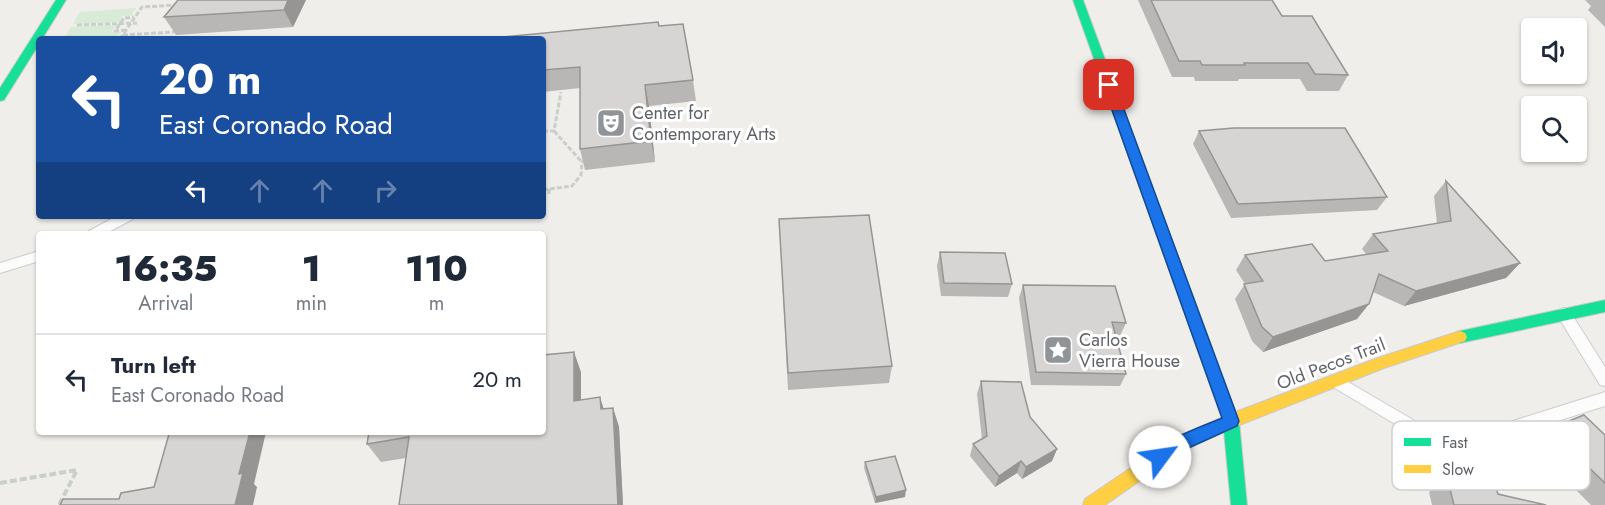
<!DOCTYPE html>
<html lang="en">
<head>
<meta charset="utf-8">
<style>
  body { margin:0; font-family:Jost,sans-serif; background:#f2f2f3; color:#1f2937; height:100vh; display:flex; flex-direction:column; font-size:22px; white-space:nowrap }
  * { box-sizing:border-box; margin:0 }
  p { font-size:20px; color:#747a83 }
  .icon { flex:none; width:33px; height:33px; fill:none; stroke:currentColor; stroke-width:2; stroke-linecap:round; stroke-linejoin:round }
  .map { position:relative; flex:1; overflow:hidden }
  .details { position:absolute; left:36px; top:231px; width:510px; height:204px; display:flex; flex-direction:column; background:#fff; border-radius:6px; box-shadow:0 2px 4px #0004 }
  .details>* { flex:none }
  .banner { position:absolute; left:36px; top:36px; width:510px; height:183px; border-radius:6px; box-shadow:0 2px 4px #0004; background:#1a4fa0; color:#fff; overflow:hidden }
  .tools { position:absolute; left:1521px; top:18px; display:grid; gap:12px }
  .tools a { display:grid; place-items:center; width:66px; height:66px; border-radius:6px; background:#fff; box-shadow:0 2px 4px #0004; font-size:30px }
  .pin { position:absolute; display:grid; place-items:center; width:51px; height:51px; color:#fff; margin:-26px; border-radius:12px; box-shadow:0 3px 9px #0006 }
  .me { position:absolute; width:66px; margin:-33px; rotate:59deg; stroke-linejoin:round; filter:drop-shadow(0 0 4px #0008) }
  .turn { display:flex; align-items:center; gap:21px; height:126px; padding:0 24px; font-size:27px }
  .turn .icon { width:78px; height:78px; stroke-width:2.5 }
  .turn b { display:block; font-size:42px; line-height:51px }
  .lanes { display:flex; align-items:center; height:57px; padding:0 24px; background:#0003; justify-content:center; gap:30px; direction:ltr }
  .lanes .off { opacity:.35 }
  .eta { display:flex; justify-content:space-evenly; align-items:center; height:102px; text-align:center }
  .eta b { font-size:36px; font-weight:800; line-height:42px }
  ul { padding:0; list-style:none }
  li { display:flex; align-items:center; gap:18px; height:90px; padding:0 24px; border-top:2px solid #e0e1e3 }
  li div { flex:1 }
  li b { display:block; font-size:22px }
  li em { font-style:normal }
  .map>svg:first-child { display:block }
  .green { fill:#d8ebd6 }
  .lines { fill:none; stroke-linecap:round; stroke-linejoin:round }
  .lane-casing { stroke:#cbcccc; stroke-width:2 }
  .fast-casing { stroke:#cacacb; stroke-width:2 }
  .slow-casing { stroke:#cacacb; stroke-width:2 }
  .path-far1 { stroke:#cacfcc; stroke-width:3; stroke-dasharray:5 2; stroke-linecap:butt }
  .path { stroke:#cacfcc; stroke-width:4; stroke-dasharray:7 3; stroke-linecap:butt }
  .lane { fill:#fdfcfc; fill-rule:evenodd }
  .fast { fill:#16e098; fill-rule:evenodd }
  .slow { fill:#ffcf43; fill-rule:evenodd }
  .wall { fill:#b8b7b5 }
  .shaded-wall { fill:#969594 }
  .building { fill:#d6d5d3; stroke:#969594; stroke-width:1.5 }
  .route { fill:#1a73e8; stroke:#114b97; stroke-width:1.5 }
  .labels { text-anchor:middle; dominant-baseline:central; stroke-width:6; stroke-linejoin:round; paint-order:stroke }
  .poi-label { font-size:18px; fill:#5f6368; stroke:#fff; text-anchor:start }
  .street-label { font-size:18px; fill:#5f6368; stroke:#fff }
  .key { fill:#fff; stroke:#cfd0d2; stroke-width:1.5 }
  .key-label { font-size:16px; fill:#5f6368 }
</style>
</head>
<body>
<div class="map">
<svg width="1605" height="505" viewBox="0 0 1605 505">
  <rect width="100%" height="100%" fill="#efeeea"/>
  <path class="green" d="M136 8 131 16H123L119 22 73 24 80 12Z
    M116 25 111 32H121L116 39H64L71 27Z"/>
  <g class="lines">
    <g class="lane-casing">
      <path id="lane" d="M117 216H135L133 219 105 234H87L89 231Z
        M39 251V261L0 273V263Z
        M1564 308 1569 310 1605 367V386L1600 385 1559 318 1557 314 1559 310Z
        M1338 376 1439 435 1475 433 1605 392V406L1475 447 1437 449 1333 387 1330 382 1333 377Z"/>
    </g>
    <g class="fast-casing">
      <path id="fast" d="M56 0H66L42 39H39V44L4 100 0 101V88Z
        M1073 0H1083L1239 421 1247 505H1231L1223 421Z
        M1605 300V312L1460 343 1455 341 1453 337 1455 333 1460 331Z"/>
    </g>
    <g class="slow-casing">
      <path id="slow" d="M1460 331 1465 333 1467 337 1465 341 1384 368 1237 426 1184 450 1105 505H1083L1085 499 1172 440 1225 416 1375 359Z"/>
    </g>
    <path class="path-far1" d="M77 25 137 23
      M126 30 115 31 124 18 134 17
      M123 35 174 32
      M120 39 142 7 177 5
      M543 131H554L561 92
      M554 131 582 162
      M549 189V196
      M543 190 572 186 581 175 582 162 585 161"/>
    <path class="path" d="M0 483 77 470 59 505"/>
    <use href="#lane" class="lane"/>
    <use href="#fast" class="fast"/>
    <use href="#slow" class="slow"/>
  </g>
  <path class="wall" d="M178 0H306L293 27 176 35 164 17Z
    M1138 0H1272L1282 16 1348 75 1339 91H1307L1300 79H1239L1238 81H1195L1194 77H1172Z
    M1585 0H1605V27L1588 10 1591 6Z
    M659 26 693 80 696 101 649 106 655 162 585 170 580 149V88L543 92V39Z
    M1199 131 1387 197 1377 210 1231 218 1193 144Z
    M1446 181 1520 263 1506 278 1404 306 1373 292 1357 319 1263 352 1252 341 1235 299 1245 284 1236 270 1245 255 1325 261 1367 255 1362 249 1373 234 1437 224 1434 196Z
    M779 219 892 366 889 383 788 390Z
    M940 252 1012 284 1008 297 941 296 937 266Z
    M1023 285 1126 323 1120 336 1116 335 1126 374 1120 386 1031 385 1019 298Z
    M581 372V400L604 409 613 408 619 427 623 505H399L406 458 381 462 367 444Z
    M981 381 1030 417 1057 449 1052 461 1022 479 1017 473 995 487 970 456 973 444 982 439 977 394Z
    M1549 429 1605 435V505H1591L1530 444Z
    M865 462 905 497 875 503 864 468Z
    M1447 477 1498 494 1546 505H1432L1429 492Z"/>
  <path class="shaded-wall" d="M288 0H306L293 27 284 10Z
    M645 85 649 106 655 162 651 141Z
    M1520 263 1506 278 1404 306 1416 291Z
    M1369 304 1357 319 1263 352 1273 337Z
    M574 352 581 372V420L574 401Z
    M600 397 606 416 601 409Z
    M613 408 619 427 623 505H618Z
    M250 432H266L254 484 257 487 253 505H235L239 474Z
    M1057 449 1052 461 1022 479 1026 467Z
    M1021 461 1017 473 995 487 999 476Z
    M906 490 905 497 875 503 876 497Z"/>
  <path class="building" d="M178 0H288L284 10 164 17Z
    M1151 0H1272L1282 16H1312L1348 75 1315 74 1308 63H1244L1245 65H1202L1200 61H1179Z
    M658 22 659 26 683 24 693 80 645 85 651 141 580 149V67L543 70V39H492V38Z
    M1234 128H1345L1387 197 1238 204 1199 131Z
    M1446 181 1520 263 1416 291 1379 274 1369 304 1273 337 1262 327 1244 284 1263 281 1245 255 1312 244 1325 261 1388 251 1373 234 1451 221Z
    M869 215 892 366 788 373 779 219Z
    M940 252 1005 253 1012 284 944 283Z
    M1023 285 1115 286 1126 323 1112 322 1126 374 1036 372Z
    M574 352V401L600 397 601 409 613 408 618 505H399L409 437 367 444 369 432H543V355Z
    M981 381 1021 382 1030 417 1057 449 1026 467 1021 461 999 476 973 444 987 436Z
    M1584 415 1605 435V483L1549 429Z
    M177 432H250L239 474 243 473 235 505H60L63 499H119L121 493 154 487 169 434Z
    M895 456 906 490 876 497 865 462Z
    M1447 477 1496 488 1498 494 1546 505H1454Z"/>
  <path class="route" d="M1109 81 1115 85 1239 421 1237 426 1184 450 1160 465 1155 462 1152 457C1160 440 1204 426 1222 418L1103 85Z"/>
  <defs>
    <g id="theatre-square" transform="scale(1.5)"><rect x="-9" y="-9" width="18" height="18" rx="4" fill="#919496" stroke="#fff"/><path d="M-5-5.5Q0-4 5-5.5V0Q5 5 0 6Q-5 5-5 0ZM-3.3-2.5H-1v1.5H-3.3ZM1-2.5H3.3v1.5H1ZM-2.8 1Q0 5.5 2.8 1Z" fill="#fff"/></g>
    <g id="sight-square" transform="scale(1.5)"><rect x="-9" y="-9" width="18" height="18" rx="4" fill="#919496" stroke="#fff"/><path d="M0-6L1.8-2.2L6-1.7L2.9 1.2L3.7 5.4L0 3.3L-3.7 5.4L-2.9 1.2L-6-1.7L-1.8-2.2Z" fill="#fff"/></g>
  </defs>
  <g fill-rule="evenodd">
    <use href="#theatre-square" x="611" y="123"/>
    <use href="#sight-square" x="1058" y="350"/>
  </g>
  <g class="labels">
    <g class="poi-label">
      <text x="632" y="113">Center for<tspan x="632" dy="21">Contemporary Arts</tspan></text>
      <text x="1079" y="340">Carlos<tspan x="1079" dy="21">Vierra House</tspan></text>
    </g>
    <g class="street-label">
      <text transform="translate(1331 364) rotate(-21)">Old Pecos Trail</text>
    </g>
  </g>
  <rect x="1392" y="421" width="198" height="69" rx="9" class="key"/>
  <rect x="1404" y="438" width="27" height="8" fill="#16e098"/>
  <rect x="1404" y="465" width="27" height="8" fill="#ffcf43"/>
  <g class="key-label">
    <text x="1442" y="448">Fast</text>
    <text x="1442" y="475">Slow</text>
  </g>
</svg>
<div class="tools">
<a><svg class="icon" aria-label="sound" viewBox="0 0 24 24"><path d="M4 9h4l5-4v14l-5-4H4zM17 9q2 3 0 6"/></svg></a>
<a><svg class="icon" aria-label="search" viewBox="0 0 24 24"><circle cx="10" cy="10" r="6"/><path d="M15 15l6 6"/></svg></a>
</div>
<div class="pin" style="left:1109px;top:85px;background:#d93025"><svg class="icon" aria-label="arrive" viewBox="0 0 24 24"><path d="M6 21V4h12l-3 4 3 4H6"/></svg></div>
<svg class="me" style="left:1160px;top:457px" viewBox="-20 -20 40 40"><circle r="19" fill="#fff"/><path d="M0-13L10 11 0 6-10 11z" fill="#1a73e8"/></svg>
<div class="banner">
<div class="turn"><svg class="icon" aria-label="left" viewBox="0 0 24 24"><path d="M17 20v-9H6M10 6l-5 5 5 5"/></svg><div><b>20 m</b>East Coronado Road</div></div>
<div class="lanes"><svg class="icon" aria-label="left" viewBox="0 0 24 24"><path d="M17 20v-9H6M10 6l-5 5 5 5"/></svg><svg class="icon off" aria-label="ahead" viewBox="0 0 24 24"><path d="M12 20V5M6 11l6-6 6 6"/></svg><svg class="icon off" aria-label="ahead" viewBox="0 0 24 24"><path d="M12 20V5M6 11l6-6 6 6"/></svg><svg class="icon off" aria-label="right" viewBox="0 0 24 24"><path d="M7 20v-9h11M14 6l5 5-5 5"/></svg></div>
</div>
<section class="details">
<div class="eta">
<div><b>16:35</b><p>Arrival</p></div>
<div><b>1</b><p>min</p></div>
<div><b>110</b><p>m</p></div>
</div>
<ul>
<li><svg class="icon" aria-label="left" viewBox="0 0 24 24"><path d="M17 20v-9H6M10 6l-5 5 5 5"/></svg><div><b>Turn left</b><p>East Coronado Road</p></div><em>20 m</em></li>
</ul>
</section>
</div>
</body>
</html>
